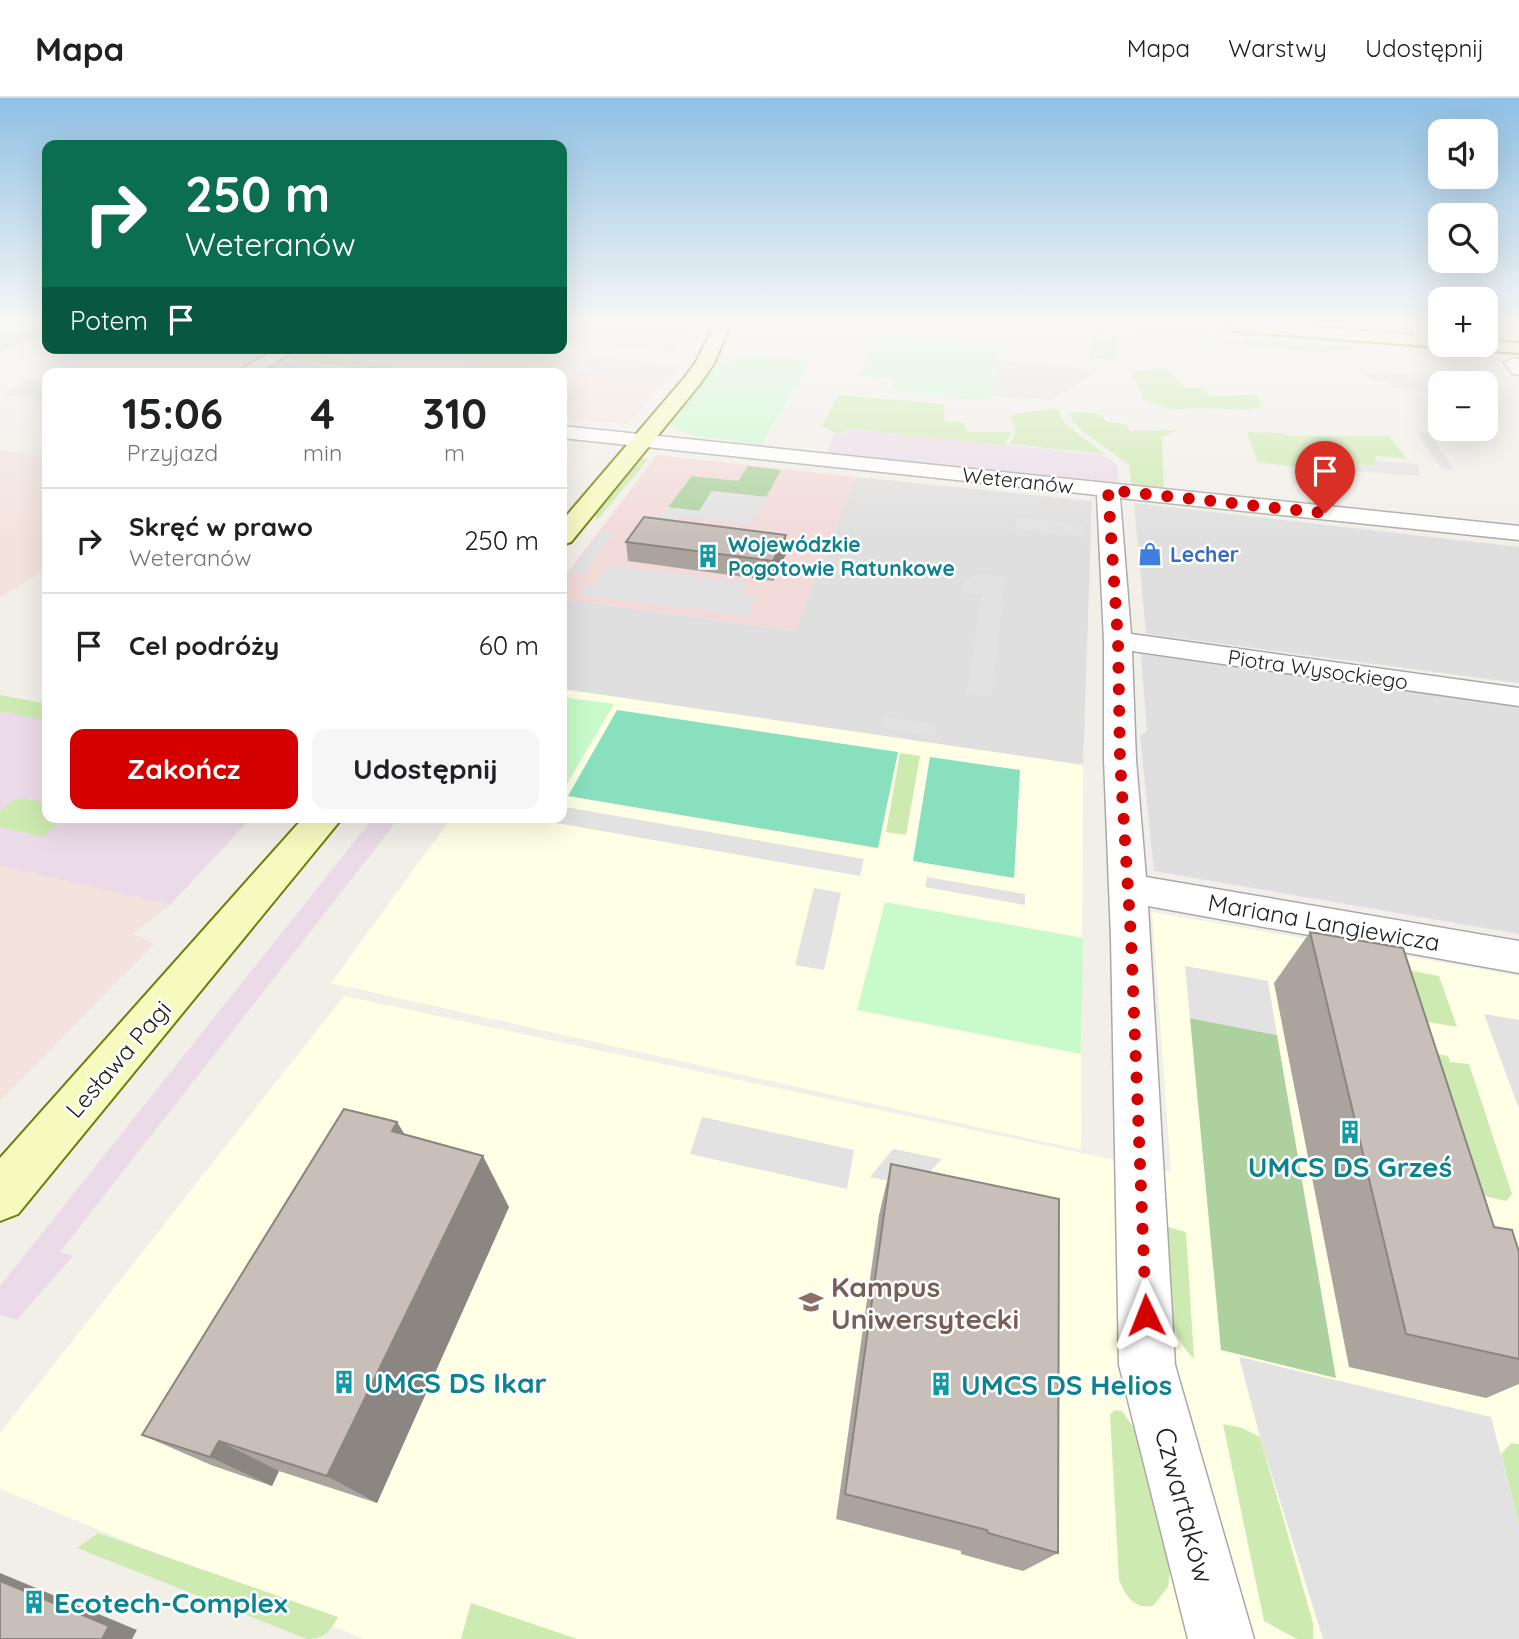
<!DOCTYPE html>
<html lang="pl">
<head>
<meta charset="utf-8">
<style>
  body { margin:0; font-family:Quicksand,sans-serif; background:#f6f6f6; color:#202124; height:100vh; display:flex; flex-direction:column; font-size:26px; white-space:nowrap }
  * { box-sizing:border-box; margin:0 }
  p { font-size:23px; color:#757577 }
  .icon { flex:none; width:38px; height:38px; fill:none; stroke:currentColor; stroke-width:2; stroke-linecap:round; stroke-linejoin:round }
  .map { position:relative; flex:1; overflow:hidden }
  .sheet { position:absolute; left:42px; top:270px; width:525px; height:455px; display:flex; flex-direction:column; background:#fff; border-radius:14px; box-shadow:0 7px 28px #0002 }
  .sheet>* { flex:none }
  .guide { position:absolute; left:42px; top:42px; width:525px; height:214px; border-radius:14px; box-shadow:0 7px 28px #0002; background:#0b6e4f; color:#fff; overflow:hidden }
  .fabs { position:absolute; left:1428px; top:21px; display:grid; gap:14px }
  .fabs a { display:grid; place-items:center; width:70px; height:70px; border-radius:14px; background:#fff; box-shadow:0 7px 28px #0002; font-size:35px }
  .pin { position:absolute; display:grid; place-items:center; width:60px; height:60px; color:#fff; margin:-72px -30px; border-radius:50% 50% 50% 0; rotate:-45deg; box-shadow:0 0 7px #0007 }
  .pin .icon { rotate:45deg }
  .me { position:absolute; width:77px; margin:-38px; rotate:358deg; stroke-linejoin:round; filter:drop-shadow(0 0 5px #0008) }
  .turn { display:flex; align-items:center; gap:24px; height:147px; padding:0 28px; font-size:32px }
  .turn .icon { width:91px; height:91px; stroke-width:2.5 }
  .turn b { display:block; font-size:49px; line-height:60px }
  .then { display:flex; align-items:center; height:66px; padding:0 28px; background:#0003; gap:14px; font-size:26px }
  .eta { display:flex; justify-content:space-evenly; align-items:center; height:119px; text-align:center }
  .eta b { font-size:42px; font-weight:700; line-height:49px }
  .cta { display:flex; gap:14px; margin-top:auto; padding:14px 28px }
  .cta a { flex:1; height:80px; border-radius:14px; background:#d40000; color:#fff; font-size:28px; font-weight:700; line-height:80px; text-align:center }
  .cta a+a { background:#f6f6f6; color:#202124 }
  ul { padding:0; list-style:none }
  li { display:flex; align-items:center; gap:21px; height:105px; padding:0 28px; border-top:2px solid #e0e0e0 }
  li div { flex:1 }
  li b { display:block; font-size:26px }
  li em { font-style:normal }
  header { display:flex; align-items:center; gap:42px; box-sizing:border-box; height:98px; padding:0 35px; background:#fff; border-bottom:2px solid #e0e0e0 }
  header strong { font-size:33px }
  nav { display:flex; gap:38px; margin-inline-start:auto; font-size:24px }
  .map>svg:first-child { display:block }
  .residential { fill:#e0dfdf }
  .commercial { fill:#f2dad9 }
  .industrial { fill:#ebdbe8 }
  .education { fill:#ffffe5 }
  .military { fill:#f3e3dd }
  .grass { fill:#cdebb0 }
  .forest { fill:#add19e }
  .park { fill:#c8facc }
  .pitch { fill:#88e0be }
  .parking { fill:#e2e2e2 }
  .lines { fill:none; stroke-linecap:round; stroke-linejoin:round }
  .street-casing { stroke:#a9a9a9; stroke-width:3 }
  .secondary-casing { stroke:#707d05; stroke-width:4 }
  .street { fill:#fff; fill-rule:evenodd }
  .secondary { fill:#f7fabf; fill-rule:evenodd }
  .wall { fill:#aba49e }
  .shaded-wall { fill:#8b8681 }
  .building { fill:#c7bfb8; stroke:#8b8681; stroke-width:2 }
  .route { stroke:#d40000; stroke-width:12; stroke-dasharray:0 21.6 }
  .labels { text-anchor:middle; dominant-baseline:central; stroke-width:5; stroke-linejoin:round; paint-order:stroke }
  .far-street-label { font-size:21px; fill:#222; stroke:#fff }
  .far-culture-label { font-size:21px; font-weight:bold; fill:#0d838f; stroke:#fff; text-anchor:start }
  .far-shop-label { font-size:21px; font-weight:bold; fill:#366cbe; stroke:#fff; text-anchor:start }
  .street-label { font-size:24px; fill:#222; stroke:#fff }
  .near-culture-label { font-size:28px; font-weight:bold; fill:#0d838f; stroke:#fff; text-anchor:start }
  .near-education-label { font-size:28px; font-weight:bold; fill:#785e54; stroke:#fff; text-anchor:start }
  .near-street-label { font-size:28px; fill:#222; stroke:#fff }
</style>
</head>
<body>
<header>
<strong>Mapa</strong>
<nav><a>Mapa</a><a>Warstwy</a><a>Udostępnij</a></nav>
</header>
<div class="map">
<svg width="1519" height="1541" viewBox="0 0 1519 1541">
  <rect width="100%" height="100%" fill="#f2efe9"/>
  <path class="residential" d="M562 228H692L671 254 562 244Z
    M856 379 1092 403 1083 667 562 591V501L795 533Z
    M1134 405 1519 449V585L1146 536Z
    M1141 556 1519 608V836L1154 773 1140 637 1147 634Z"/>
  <path class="commercial" d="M657 357 856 379 795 533 562 501V482Z"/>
  <path class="industrial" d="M850 331 1102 357 1117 367 1119 388 822 357 827 354 833 338Z
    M0 607 47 616V719H252L170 807 0 768Z
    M374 719H400L60 1154 73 1158 17 1222 0 1217V1188Z"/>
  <path class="education" d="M562 591 1083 667 1081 1052 331 885 452 719H562Z
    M1152 814 1519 878V1541H364L0 1391V1335L344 898 1171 1074Z"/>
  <path class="military" d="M481 250H501L680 267 627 326 562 320V275H446Z
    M0 352 47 359V470L0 500Z
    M0 768 170 807 133 836 154 846 0 1003Z"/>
  <path class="grass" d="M1135 228H1166L1460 253H1440Z
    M1138 232 1239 240 1241 247 1160 241 1159 237H1152V240L1139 239Z
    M1092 236 1117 238 1118 262 1091 260Z
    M1244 241 1355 249 1337 255 1246 248Z
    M305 250H315L305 256 395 267 383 275H359L363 271 286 261Z
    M1166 270 1186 290H1202L1211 298 1258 297 1263 308 1250 312 1196 310 1172 312 1143 302 1132 274Z
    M838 297 944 306 945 317 943 318 946 324H963L968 334H1012L1004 347 850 331 836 336 822 328Z
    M1053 310 1058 312 1065 326 1105 356 1010 346 1016 334 1010 317Z
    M1082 314 1099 316 1107 324 1125 326 1131 333 1176 332 1162 339 1164 393 1132 390 1129 367 1077 329 1068 315Z
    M1247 334 1281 335 1291 338H1389L1407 361 1375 358 1377 363 1373 368 1301 358 1302 365 1297 369 1258 364Z
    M638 359 648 362 597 422 593 414Z
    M0 597 47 606V623L0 613Z
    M900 655 920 658 906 737 886 734Z
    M24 700 47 705V719H64L42 739 0 729V713L11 704Z
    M1360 863 1439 878 1457 929 1422 923 1431 955 1448 958 1450 964 1469 966 1512 1096 1506 1103 1422 1084Z
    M1164 1128 1186 1134 1194 1261C1160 1227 1167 1173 1164 1128Z
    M1115 1312 1122 1313 1134 1330 1171 1466 1168 1489 1153 1508C1134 1511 1126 1499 1119 1482L1110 1316Z
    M1223 1326 1242 1330 1260 1339 1313 1525V1541H1297L1264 1523Z
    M1511 1345 1519 1346V1427L1501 1356Z
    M98 1435 338 1519C330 1533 325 1541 307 1541L77 1450Z
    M471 1505 577 1541H461Z"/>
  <path class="forest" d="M0 228H47V233L0 254Z
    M748 368 781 372 766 399 712 393 699 413 668 409 692 378 738 383Z
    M1190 920 1277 937 1336 1280 1221 1252Z"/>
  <path class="park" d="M889 236 1000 247 991 299 974 302 900 294 892 290 894 281 859 278 878 239Z
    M749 257 811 263 761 346 695 338 669 328 696 287 717 266Z
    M562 599 614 606 564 691H562Z
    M885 804 1083 840 1081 956 857 912Z"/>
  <path class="pitch" d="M617 612 898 654 878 750 568 698Z
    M930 659 1020 672 1014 780 913 763Z"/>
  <path class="parking" d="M278 262 322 267 308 275H256Z
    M589 262 615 265 599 281 571 278Z
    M997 263 1014 264 1099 272 1052 302 991 298Z
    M1383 274 1435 278 1440 286V296L1393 290 1389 284 1374 283 1364 276Z
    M31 281 47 283V302L0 297Z
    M1417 334 1430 335 1454 372 1441 371Z
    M1301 357 1316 362 1373 368 1377 363 1418 366 1420 378 1297 369 1302 365Z
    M712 393 766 399 751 426 680 418 671 430 653 428 667 409 699 413Z
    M1017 419 1084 427V439L1014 431Z
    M602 432 615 434 583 477 570 475Z
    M608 467 748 485 743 496 758 498 748 518 580 496 585 488 592 489Z
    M982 475 1005 479 992 599 966 595 982 497 962 495 965 482Z
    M885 619 937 627 936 638 883 631Z
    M565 709 864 761 860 778 556 725Z
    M927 779 1025 796V807L925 789Z
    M814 790 841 795 824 872 795 867Z
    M1185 868 1268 883 1277 937 1190 920Z
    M1484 916 1519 922V1011Z
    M702 1019 854 1052 847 1091 690 1056Z
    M893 1051 942 1061 916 1088 870 1079Z
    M1239 1259 1491 1319 1519 1427V1541H1323L1260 1339Z"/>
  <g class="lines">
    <g class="street-casing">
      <path id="street" d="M1410 228H1426L1435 243 1433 247H1421Z
        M277 250H298L259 275H236Z
        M1513 260 1519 261V277L1513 276 1504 265Z
        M562 328 1519 428V442L1120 400 1131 536 1519 590V608L1132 553 1136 662 1146 779 1519 843V875L1148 808 1175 1267 1254 1541H1188L1119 1267 1111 840 1104 662V543L1097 397 562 340Z"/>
    </g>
    <g class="secondary-casing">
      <path id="secondary" d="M714 228H730L714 265 699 287 571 444 562 447V423L685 279 696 264Z
        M1226 228H1301L1440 239V247H1447L1440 249 1234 233Z
        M1486 242 1519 245V255L1477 252 1468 247H1486Z
        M304 719H343L18 1116 0 1123V1060Z"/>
    </g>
    <use href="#street" class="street"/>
    <use href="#secondary" class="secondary"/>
  </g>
  <path class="wall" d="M626 444 786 456 773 483 628 463Z
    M1310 834 1494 1129 1519 1154V1286L1486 1300 1349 1269 1274 885Z
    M405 1037 509 1109 377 1405 279 1373 272 1388 211 1367 142 1337Z
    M891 1066 1058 1455 1023 1473 961 1456V1453L836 1421 879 1117Z"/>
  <path class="shaded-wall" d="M786 437V456L773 483V463Z
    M397 1024 430 1077 392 1033Z
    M483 1058 509 1109 377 1405 327 1378Z
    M219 1343 279 1373 272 1388 210 1359Z
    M0 1475 137 1532 132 1541H102L0 1483Z"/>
  <path class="building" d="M644 419 786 437 773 463 626 444Z
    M1310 834 1403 850 1494 1129 1512 1132 1519 1154V1261L1406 1236Z
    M344 1011 397 1024 392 1033 483 1058 327 1378 219 1343 210 1359 142 1337Z
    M891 1066 1059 1101 1058 1455 988 1435 987 1432 845 1396Z
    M0 1483 109 1528 102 1541H0Z"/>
  <linearGradient id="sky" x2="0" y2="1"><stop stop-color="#8fc0e4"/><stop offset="0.51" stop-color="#f9f8f5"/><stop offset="1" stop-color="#f9f8f5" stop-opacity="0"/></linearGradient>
  <rect width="1519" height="444" fill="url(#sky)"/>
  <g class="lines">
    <path class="route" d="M1146 1217 1131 840 1120 662 1118 543 1108 392 1325 415"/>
  </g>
  <defs>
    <g id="shop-bare" transform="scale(1.89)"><path d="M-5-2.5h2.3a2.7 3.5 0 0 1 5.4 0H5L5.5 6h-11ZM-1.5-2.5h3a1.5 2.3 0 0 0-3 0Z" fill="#3f7fe0" stroke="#fff" stroke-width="2.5" paint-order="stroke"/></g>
    <g id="building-bare" transform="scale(1.89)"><path d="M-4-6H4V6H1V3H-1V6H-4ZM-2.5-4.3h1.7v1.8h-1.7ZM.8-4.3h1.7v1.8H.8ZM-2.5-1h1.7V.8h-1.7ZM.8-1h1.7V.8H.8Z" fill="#0f9aa8" stroke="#fff" stroke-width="2.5" paint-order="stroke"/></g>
    <g id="university-bare" transform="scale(1.89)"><path d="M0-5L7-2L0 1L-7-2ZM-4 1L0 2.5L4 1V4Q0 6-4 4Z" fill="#8d6e63" stroke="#fff" stroke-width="2.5" paint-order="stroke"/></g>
  </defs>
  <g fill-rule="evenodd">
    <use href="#shop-bare" x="1150" y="456"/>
    <use href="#building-bare" x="708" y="458"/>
    <use href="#building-bare" x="1350" y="1034"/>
    <use href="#university-bare" x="811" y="1204"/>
    <use href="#building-bare" x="344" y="1284"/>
    <use href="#building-bare" x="941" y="1286"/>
    <use href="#building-bare" x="34" y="1504"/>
  </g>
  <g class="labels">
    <g class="far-street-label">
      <text transform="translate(1018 382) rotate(6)">Weteranów</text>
      <text transform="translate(1318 571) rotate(8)">Piotra Wysockiego</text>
    </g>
    <g class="far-culture-label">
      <text x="728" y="446">Wojewódzkie<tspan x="728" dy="24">Pogotowie Ratunkowe</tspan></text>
    </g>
    <g class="far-shop-label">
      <text x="1170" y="456">Lecher</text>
    </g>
    <g class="street-label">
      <text transform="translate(1324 824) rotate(10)">Mariana Langiewicza</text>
      <text transform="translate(118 961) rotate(-49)">Lesława Pagi</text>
    </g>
    <g class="near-culture-label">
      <text x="1350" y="1068" text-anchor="middle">UMCS DS Grześ</text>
      <text x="364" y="1284">UMCS DS Ikar</text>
      <text x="961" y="1286">UMCS DS Helios</text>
      <text x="54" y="1504">Ecotech-Complex</text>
    </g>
    <g class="near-education-label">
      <text x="831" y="1188">Kampus<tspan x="831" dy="32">Uniwersytecki</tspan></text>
    </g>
    <g class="near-street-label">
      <text transform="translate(1185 1407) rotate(75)">Czwartaków</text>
    </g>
  </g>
</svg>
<div class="fabs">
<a><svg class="icon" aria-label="sound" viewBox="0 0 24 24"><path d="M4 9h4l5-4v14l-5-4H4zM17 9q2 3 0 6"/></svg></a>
<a><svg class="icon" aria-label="search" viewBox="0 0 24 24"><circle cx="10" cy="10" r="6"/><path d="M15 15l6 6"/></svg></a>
<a>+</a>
<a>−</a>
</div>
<div class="pin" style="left:1325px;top:415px;background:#d93025"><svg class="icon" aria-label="arrive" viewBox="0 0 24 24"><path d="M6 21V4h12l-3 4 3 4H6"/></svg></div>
<svg class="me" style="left:1146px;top:1217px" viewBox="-20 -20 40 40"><path d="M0-17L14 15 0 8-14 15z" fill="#d40000" stroke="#fff" stroke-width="4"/></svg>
<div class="guide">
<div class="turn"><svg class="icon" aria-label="right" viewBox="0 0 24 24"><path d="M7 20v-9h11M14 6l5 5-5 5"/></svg><div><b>250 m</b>Weteranów</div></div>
<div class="then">Potem<svg class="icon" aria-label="arrive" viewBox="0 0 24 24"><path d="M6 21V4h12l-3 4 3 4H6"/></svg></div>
</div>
<section class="sheet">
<div class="eta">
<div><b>15:06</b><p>Przyjazd</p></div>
<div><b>4</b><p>min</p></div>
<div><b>310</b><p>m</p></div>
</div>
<ul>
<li><svg class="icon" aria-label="right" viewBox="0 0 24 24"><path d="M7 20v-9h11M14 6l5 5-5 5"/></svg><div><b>Skręć w prawo</b><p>Weteranów</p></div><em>250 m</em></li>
<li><svg class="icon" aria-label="arrive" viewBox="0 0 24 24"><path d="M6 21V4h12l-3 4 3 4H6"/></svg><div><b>Cel podróży</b></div><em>60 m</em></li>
</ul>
<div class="cta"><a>Zakończ</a><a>Udostępnij</a></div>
</section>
</div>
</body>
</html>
